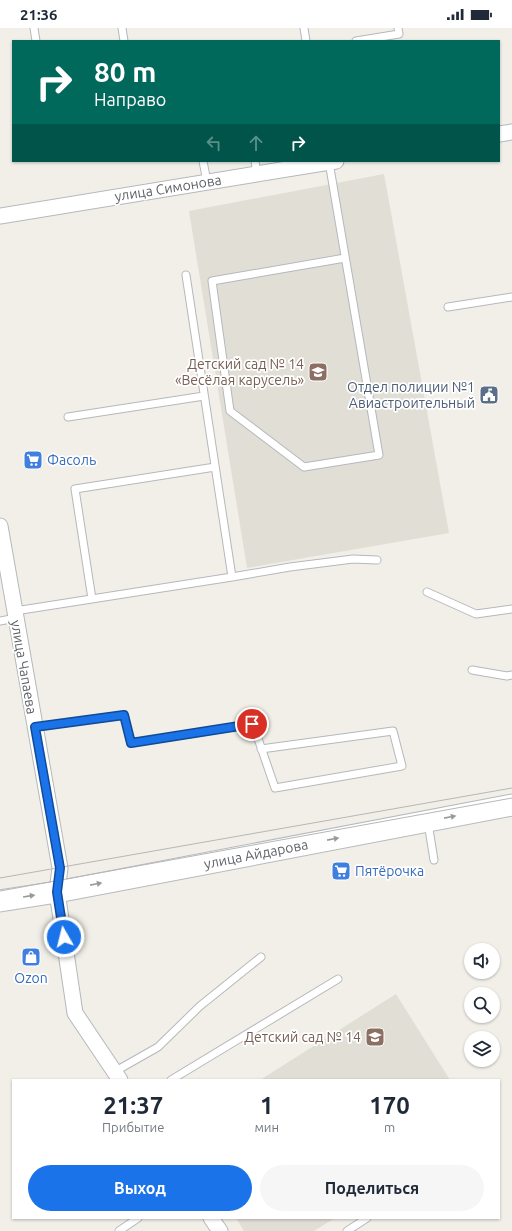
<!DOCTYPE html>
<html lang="ru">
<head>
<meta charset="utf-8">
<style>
  body { margin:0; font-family:Ubuntu,sans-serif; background:#f6f6f7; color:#1f2937; height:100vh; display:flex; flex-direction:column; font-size:15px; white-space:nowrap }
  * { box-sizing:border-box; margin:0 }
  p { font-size:13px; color:#747a83 }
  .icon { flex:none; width:22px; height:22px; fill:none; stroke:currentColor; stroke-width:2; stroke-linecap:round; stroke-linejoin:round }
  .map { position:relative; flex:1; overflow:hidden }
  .drawer { position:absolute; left:12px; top:1051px; width:488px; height:140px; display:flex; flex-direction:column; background:#fff; border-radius:0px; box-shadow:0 1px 3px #0004 }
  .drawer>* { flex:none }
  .top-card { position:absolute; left:12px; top:12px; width:488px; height:122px; border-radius:0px; box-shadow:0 1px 3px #0004; background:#00695c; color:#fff; overflow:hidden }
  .fabs { position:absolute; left:464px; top:915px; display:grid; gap:8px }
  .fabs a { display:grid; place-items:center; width:36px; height:36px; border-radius:50%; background:#fff; box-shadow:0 1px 3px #0004; font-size:20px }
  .pin { position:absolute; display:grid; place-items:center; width:34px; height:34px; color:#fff; margin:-17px; border:2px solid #fff; border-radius:50%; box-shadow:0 1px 4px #0007 }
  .me { position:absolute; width:44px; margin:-22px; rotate:352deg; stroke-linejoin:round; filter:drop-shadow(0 0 3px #0008) }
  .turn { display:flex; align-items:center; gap:14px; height:84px; padding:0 16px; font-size:18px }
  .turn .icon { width:52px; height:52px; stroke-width:2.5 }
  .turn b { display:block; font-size:28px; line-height:34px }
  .lanes { display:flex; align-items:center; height:38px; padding:0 16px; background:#0003; justify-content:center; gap:20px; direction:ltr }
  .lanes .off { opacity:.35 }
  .eta { display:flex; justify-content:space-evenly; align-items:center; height:68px; text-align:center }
  .eta b { font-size:24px; font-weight:700; line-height:28px }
  .primary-button { display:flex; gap:8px; margin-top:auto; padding:8px 16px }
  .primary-button a { flex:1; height:46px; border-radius:24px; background:#1a73e8; color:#fff; font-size:16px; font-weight:700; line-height:46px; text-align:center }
  .primary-button a+a { background:#f6f6f7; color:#1f2937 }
  .status { display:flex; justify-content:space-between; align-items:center; height:28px; padding:0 20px; background:#fff; direction:ltr }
  .status svg { height:11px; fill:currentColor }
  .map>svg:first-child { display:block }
  .education { fill:#e1ded6 }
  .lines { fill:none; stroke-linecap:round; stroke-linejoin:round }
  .lane-casing { stroke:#b5b8bc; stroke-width:9 }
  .street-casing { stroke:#b5b8bc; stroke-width:17 }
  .secondary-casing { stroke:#b6babf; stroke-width:23 }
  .lane { stroke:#fff; stroke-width:7 }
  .street { stroke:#fff; stroke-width:15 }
  .secondary { stroke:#fff; stroke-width:21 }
  .tram { stroke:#b6b7b8; stroke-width:1 }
  .oneway { fill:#979a9d }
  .route-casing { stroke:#114b97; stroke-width:10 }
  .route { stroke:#1a73e8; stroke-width:7 }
  .labels { text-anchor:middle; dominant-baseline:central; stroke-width:3.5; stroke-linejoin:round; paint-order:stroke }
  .street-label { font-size:14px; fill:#5f6368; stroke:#fff }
  .education-label { font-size:14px; fill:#785e54; stroke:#fff; text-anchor:end }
  .service-label { font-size:14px; fill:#4e5e75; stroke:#fff; text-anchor:end }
  .shop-label { font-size:14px; fill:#366cbe; stroke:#fff; text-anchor:start }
</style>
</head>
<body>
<div class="status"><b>21:36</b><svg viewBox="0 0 49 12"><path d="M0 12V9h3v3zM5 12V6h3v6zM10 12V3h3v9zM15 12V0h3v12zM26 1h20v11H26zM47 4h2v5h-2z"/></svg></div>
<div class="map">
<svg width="512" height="1203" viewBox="0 0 512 1203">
  <rect width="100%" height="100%" fill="#f1efe8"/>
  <path class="education" d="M384 146 449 505 247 540 189 183Z
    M396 966 450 1052H260Z
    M236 1190H335L314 1203H244Z"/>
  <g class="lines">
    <g class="lane-casing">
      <path id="lane" d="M34 0 36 13
        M122 0 124 13
        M304 0 306 13
        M356 13 399 6 398 0
        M203 133 207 154
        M255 133 257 146
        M329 134 379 427 304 439 230 383 212 253 345 230
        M448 279 512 269
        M68 389 204 368
        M232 549 290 539 353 531 377 532
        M427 564 476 586 512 581
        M92 571 75 461 215 439
        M15 583 232 549 186 247
        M0 593 16 590
        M472 642 507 648 512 647
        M35 699 124 687 131 715 253 696 275 760 402 738 393 703 261 721
        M428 795 434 832
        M114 1044 158 1019 200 978 261 929
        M171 1052 338 951
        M119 1203 138 1190
        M347 1203 367 1190"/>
    </g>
    <g class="street-casing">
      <path id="street" d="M499 106 512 104
        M0 188 336 133
        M0 498 60 840 57 864 75 985 120 1052
        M211 1190 220 1203"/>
    </g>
    <g class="secondary-casing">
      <path id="secondary" d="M0 873 57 864 512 777"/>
    </g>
    <use href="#lane" class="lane"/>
    <use href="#street" class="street"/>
    <use href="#secondary" class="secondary"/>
    <path class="tram" d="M0 850 512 760
      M0 863 512 770"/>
  </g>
  <defs><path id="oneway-solid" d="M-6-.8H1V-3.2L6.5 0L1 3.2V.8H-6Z"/></defs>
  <g class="oneway">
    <use href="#oneway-solid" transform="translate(450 789) rotate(-11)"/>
    <use href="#oneway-solid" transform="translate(333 811) rotate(-11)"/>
    <use href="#oneway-solid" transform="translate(96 856) rotate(-11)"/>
    <use href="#oneway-solid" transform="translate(29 868) rotate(-9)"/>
  </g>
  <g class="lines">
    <g class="route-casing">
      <path id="route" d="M64 909 57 864 60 840 35 699 124 687 131 715 252 696"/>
    </g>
    <use href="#route" class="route"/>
  </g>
  <defs>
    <g id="school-square" transform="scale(1)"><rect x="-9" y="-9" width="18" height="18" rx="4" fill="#8d6e63" stroke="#fff"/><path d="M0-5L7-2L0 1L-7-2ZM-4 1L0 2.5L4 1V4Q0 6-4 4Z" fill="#fff"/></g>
    <g id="civic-square" transform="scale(1)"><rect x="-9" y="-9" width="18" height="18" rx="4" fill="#5c6f8a" stroke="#fff"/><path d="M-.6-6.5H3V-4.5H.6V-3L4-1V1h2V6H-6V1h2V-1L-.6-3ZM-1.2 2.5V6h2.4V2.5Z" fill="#fff"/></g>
    <g id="supermarket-square" transform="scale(1)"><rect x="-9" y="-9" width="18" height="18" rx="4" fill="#3f7fe0" stroke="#fff"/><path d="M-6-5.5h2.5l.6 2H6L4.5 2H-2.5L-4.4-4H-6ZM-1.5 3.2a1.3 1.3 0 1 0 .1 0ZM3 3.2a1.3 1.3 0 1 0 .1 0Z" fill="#fff"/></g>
    <g id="shop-square" transform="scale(1)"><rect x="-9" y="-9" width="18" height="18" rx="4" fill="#3f7fe0" stroke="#fff"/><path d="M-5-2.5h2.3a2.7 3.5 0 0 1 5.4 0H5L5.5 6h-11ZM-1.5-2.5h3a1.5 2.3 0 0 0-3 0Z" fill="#fff"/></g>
  </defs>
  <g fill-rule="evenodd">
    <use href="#school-square" x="318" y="344"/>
    <use href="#civic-square" x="489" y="367"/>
    <use href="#supermarket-square" x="33" y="432"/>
    <use href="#supermarket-square" x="341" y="843"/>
    <use href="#shop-square" x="31" y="929"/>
    <use href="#school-square" x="375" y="1009"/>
  </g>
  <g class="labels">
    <g class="street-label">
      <text transform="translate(168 160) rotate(-9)">улица Симонова</text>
      <text transform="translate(24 639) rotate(80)">улица Чапаева</text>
      <text transform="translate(256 826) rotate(-11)">улица Айдарова</text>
    </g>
    <g class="education-label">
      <text x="304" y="336">Детский сад № 14<tspan x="304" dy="16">«Весёлая карусель»</tspan></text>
      <text x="361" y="1009">Детский сад № 14</text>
    </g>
    <g class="service-label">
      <text x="475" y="359">Отдел полиции №1<tspan x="475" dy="16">Авиастроительный</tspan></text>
    </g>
    <g class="shop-label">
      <text x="47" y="432">Фасоль</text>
      <text x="355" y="843">Пятёрочка</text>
      <text x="31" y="950" text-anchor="middle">Ozon</text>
    </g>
  </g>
</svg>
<div class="fabs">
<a><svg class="icon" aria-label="sound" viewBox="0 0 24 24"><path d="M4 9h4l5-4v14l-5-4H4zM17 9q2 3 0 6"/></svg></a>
<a><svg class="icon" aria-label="search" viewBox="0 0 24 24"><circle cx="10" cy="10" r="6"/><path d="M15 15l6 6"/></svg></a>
<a><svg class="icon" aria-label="layers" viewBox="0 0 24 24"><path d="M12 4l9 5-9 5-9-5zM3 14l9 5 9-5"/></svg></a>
</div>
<div class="pin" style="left:252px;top:696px;background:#d93025"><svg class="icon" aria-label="arrive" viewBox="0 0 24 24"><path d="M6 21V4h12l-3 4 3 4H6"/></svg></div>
<svg class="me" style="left:64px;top:909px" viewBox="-20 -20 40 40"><circle r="17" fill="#1a73e8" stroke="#fff" stroke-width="3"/><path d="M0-11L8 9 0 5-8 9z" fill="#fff"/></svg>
<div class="top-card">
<div class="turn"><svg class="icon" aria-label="right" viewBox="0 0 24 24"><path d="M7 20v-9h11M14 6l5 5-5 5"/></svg><div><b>80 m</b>Направо</div></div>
<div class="lanes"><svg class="icon off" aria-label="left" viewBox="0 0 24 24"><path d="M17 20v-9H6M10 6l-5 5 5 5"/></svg><svg class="icon off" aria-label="ahead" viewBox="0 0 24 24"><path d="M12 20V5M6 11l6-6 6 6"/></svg><svg class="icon" aria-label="right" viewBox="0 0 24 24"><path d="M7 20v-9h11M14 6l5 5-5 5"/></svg></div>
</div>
<section class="drawer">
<div class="eta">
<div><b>21:37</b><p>Прибытие</p></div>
<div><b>1</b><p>мин</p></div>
<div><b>170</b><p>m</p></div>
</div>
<div class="primary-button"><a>Выход</a><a>Поделиться</a></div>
</section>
</div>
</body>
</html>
